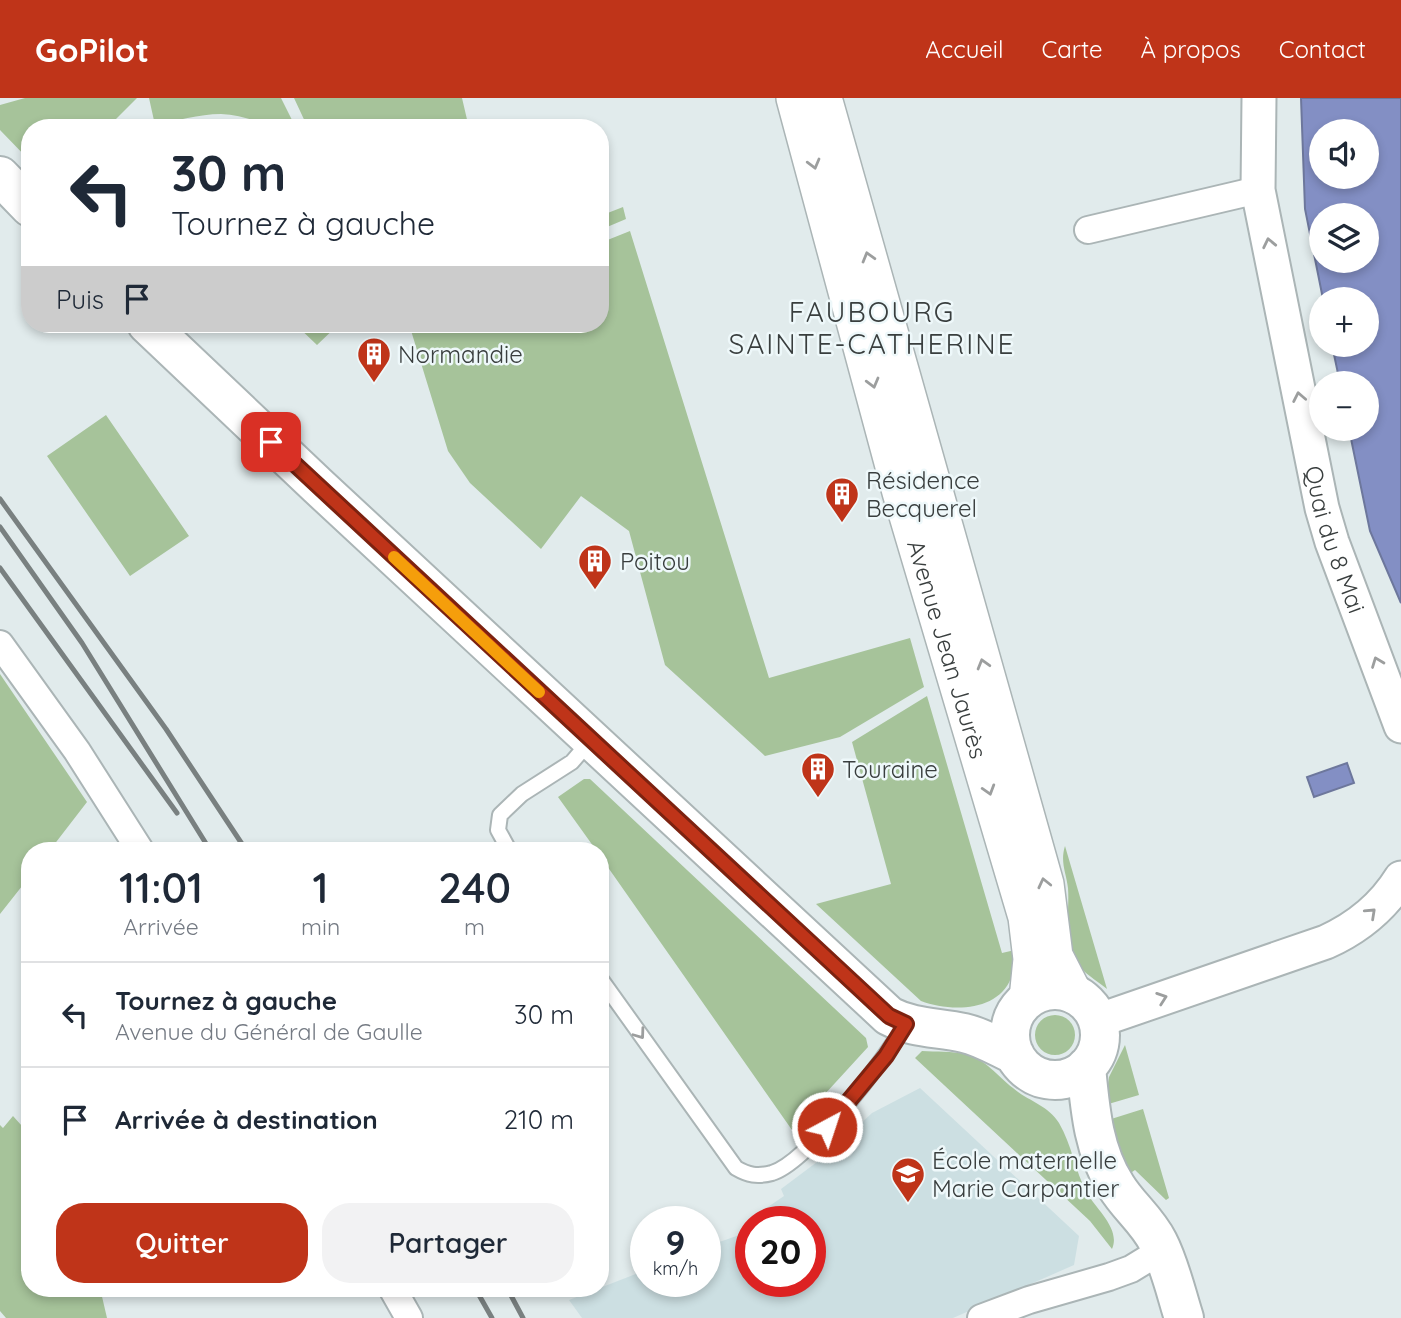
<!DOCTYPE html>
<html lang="fr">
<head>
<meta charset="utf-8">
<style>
  body { margin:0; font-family:Quicksand,sans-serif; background:#f2f2f3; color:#1f2937; height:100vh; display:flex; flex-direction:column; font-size:26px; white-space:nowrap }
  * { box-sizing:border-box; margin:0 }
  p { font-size:23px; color:#747a83 }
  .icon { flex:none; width:38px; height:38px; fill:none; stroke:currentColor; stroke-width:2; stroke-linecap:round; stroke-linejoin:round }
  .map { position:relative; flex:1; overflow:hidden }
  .panel { position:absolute; left:21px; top:744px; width:588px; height:455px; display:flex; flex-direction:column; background:#fff; border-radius:28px; box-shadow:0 4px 10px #0003 }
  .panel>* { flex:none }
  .banner { position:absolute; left:21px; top:21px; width:588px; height:214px; border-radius:28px; box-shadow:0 4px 10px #0003; background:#fff; color:#1f2937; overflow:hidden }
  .buttons { position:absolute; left:1309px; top:21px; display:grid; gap:14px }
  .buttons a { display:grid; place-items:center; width:70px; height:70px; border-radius:50%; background:#fff; box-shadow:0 4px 10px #0003; font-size:35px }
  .speed { position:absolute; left:630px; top:1108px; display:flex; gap:14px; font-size:35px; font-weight:700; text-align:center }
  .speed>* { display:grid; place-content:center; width:91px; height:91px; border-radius:50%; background:#fff; box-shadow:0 4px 10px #0003; line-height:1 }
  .speed small { font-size:18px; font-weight:400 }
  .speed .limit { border:10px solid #d22; background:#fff; color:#111 }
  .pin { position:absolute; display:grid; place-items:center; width:60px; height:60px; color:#fff; margin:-30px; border-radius:14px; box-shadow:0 4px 10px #0006 }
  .me { position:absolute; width:77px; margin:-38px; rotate:40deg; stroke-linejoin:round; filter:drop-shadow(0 0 5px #0008) }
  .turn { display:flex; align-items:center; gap:24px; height:147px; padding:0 35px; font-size:32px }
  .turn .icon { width:91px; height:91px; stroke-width:2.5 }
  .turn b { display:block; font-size:49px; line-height:60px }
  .then { display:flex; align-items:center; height:66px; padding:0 35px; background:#0003; gap:14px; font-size:26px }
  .eta { display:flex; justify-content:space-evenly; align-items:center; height:119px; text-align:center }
  .eta b { font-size:42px; font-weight:600; line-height:49px }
  .primary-button { display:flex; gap:14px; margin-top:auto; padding:14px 35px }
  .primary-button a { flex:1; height:80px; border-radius:28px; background:#bf3419; color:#fff; font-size:28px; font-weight:600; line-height:80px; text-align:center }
  .primary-button a+a { background:#f2f2f3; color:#1f2937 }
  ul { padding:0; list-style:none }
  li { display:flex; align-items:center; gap:21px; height:105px; padding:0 35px; border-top:2px solid #e0e1e3 }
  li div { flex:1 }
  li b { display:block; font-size:26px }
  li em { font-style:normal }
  header { display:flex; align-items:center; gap:42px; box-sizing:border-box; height:98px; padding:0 35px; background:#bf3419; color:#fff }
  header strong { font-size:33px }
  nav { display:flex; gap:38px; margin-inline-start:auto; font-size:24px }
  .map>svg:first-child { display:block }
  .built { fill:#ccdfe2 }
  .green { fill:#a6c39a }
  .water { fill:#838fc4; stroke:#6d779c; stroke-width:2; fill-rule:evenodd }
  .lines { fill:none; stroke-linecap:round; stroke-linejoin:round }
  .service-casing { stroke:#abb5b6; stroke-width:18 }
  .minor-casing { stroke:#abb5b6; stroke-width:30 }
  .tertiary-casing { stroke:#abb5b6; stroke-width:37 }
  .secondary-casing { stroke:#abb5b6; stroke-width:40 }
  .primary-casing { stroke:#abb5b6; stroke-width:42 }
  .service { stroke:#fff; stroke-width:14 }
  .minor { stroke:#fff; stroke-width:26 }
  .tertiary { stroke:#fff; stroke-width:33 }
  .secondary { stroke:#fff; stroke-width:37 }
  .primary { stroke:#fff; stroke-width:38 }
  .rail { stroke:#798080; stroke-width:5 }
  .oneway { stroke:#9c9e9e }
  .route-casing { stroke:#7c2210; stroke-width:18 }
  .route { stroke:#bf3419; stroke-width:12 }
  .slow { stroke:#f59e0b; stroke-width:12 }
  .labels { text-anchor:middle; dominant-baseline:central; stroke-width:5; stroke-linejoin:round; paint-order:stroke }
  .poi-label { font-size:24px; fill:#393e3e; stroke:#eef8fa; text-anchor:start }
  .street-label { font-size:24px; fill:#393e3e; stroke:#eef8fa }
  .quarter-label { font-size:28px; letter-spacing:2px; fill:#393e3e; stroke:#eef8fa }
</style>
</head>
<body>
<header>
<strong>GoPilot</strong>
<nav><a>Accueil</a><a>Carte</a><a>À propos</a><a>Contact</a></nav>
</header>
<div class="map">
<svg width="1401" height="1220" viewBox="0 0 1401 1220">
  <rect width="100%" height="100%" fill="#e1ebec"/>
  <path class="built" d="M920 990 1079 1138 1074 1167 953 1220H582L569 1202 646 1172V1183H705V1149L751 1133V1183H810V1124L760 1123 759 1115 784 1098 781 1091 829 1055 872 1015Z"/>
  <path class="green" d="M25 0H137L107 30H30V63L0 32V7Z
    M149 0H281L296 30C270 30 247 17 221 16 199 16 176 23 155 27Z
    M294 0H462L469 30H308Z
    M623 109 626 121 600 132V118Z
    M630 133 769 580 910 540 924 589 840 639 765 658 665 567 629 433 581 398 541 451 470 385 448 353 409 226H600V145Z
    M295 226H339L317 247Z
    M106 317 189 438 130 478 47 358Z
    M0 576 87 704 50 752H30V778L0 816Z
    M927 598 1002 855 1015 852C1014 861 1014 871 1011 880 998 914 950 914 921 903L816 806 891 786 852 644Z
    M584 681H590L866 940 868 949 792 1032 600 758V752H596L558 699Z
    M1065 748 1107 891C1099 884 1088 878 1081 870 1061 849 1070 817 1068 790 1066 774 1060 764 1065 748Z
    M1035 937a20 20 0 1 1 40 0a20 20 0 1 1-40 0Z
    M1125 947 1139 997 1105 1007 1109 979Z
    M922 953C936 954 952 953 965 956 986 961 997 978 1013 990 1028 1003 1048 1007 1059 1025 1072 1047 1075 1073 1087 1095 1096 1111 1121 1131 1112 1151L1090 1123 915 960Z
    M1143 1011 1169 1100 1166 1102 1135 1072 1129 1076 1108 1022Z
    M13 1018 30 1037V1190H100L107 1220H6L0 1213V1027L3 1030Z"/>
  <path class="water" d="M1301 0H1401V505L1370 433 1349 331H1367V285H1340L1332 247H1367V201H1323L1305 111ZM1321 33H1367V79H1321ZM1321 117H1367V163H1321Z
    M1347 665 1354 685 1314 699 1307 679Z"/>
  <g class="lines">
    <g class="service-casing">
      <path id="service" d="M509 752 498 732 500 717 522 696 572 664 590 643
        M600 880 736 1070C748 1077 757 1079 772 1075 808 1064 885 961 906 926"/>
    </g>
    <g class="minor-casing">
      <path id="minor" d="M1088 132 1258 92
        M0 546 77 653 140 752
        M392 1190 409 1220
        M981 1220 1029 1202 1109 1179 1131 1171 1162 1152"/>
    </g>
    <g class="tertiary-casing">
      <g id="tertiary">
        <path id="s1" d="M1259 0 1258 92 1322 410 1332 444 1401 628"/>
        <path d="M1097 923 1326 844C1357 830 1383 809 1401 780"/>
      </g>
    </g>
    <g class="secondary-casing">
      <g id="secondary">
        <path id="s2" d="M795 0 901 394 1027 819 1032 861 1028 901"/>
        <path d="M823 0 1045 786 1054 858 1074 897"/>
      </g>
    </g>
    <g class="primary-casing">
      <path id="primary" d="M0 78 30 109
        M147 226 318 388 889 918C914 931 938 929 964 935 982 939 998 949 1015 957
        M1010 937a45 45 0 1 1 90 0a45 45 0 1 1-90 0Z
        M1086 969C1090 1010 1093 1052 1116 1088 1128 1108 1147 1122 1158 1144 1170 1167 1176 1195 1184 1220"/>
    </g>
    <use href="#service" class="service"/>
    <use href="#minor" class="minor"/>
    <use href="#tertiary" class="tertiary"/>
    <use href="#secondary" class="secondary"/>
    <use href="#primary" class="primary"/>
    <path class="rail" d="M0 401 166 631 246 752
      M0 429 82 545 210 752
      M0 470 177 715
      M475 1190 492 1220
      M507 1190 523 1220"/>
  </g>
  <defs><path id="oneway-chevron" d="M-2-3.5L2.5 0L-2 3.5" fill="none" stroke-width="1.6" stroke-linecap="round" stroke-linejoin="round" transform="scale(1.75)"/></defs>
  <g class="oneway">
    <use href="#oneway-chevron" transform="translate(814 66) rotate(75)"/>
    <use href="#oneway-chevron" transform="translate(1269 145) rotate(-102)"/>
    <use href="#oneway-chevron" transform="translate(868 159) rotate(-106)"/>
    <use href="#oneway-chevron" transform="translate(873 285) rotate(75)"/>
    <use href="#oneway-chevron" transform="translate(1299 299) rotate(-101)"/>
    <use href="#oneway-chevron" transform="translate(1377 564) rotate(-111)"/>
    <use href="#oneway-chevron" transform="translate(983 566) rotate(-106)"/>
    <use href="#oneway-chevron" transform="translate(989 692) rotate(73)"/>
    <use href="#oneway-chevron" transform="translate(1044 785) rotate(-103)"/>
    <use href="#oneway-chevron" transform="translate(1371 815) rotate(-43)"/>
    <use href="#oneway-chevron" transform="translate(1162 900) rotate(-19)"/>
    <use href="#oneway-chevron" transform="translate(640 936) rotate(54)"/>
  </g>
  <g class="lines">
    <g class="route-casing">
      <path id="route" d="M271 344 889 918 906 926 886 958 827 1029"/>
    </g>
    <use href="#route" class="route"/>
    <path class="slow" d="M394 459 539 594"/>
  </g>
  <defs>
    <g id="building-pin" transform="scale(1.75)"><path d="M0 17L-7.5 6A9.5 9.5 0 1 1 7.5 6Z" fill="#bf3419" stroke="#eef8fa"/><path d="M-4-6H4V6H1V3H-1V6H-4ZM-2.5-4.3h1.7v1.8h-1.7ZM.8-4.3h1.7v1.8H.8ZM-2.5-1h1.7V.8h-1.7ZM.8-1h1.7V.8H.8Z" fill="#fff"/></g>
    <g id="school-pin" transform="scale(1.75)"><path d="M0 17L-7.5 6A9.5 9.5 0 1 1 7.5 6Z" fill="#bf3419" stroke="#eef8fa"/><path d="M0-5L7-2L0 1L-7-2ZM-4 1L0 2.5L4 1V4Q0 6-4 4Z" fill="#fff"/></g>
  </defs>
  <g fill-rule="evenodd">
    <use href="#building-pin" x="374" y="256"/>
    <use href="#building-pin" x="842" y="396"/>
    <use href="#building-pin" x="595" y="463"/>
    <use href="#building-pin" x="818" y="671"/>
    <use href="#school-pin" x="908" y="1076"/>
  </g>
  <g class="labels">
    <g class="poi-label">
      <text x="398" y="256">Normandie</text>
      <text x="866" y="382">Résidence<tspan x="866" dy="28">Becquerel</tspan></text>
      <text x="620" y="463">Poitou</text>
      <text x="842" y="671">Touraine</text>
      <text x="932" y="1062">École maternelle<tspan x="932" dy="28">Marie Carpantier</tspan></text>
    </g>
    <g class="street-label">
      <text stroke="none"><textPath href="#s1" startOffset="450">Quai du 8 Mai</textPath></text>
      <text stroke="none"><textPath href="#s2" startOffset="572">Avenue Jean Jaurès</textPath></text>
    </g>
    <g class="quarter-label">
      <text x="872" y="213">FAUBOURG<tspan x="872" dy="32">SAINTE-CATHERINE</tspan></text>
    </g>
  </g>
</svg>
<div class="buttons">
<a><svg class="icon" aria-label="sound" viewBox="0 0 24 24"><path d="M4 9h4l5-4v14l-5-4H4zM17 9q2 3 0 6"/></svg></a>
<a><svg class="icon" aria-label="layers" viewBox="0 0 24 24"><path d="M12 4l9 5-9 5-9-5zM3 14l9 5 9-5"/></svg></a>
<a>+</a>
<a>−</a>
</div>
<div class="speed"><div>9<small>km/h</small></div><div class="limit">20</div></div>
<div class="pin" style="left:271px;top:344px;background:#d93025"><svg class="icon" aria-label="arrive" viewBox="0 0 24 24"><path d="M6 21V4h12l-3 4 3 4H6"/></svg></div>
<svg class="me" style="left:827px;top:1029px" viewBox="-20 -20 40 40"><circle r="17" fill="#bf3419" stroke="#fff" stroke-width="3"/><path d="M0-11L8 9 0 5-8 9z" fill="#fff"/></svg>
<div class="banner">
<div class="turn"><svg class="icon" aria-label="left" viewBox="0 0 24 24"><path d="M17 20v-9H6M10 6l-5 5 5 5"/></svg><div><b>30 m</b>Tournez à gauche</div></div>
<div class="then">Puis<svg class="icon" aria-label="arrive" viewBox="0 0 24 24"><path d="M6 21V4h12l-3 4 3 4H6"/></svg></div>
</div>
<section class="panel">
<div class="eta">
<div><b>11:01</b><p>Arrivée</p></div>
<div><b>1</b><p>min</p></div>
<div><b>240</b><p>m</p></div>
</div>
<ul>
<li><svg class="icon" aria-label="left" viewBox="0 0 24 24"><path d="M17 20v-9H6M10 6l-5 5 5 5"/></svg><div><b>Tournez à gauche</b><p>Avenue du Général de Gaulle</p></div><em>30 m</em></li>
<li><svg class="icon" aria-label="arrive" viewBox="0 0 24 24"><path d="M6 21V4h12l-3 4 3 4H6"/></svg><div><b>Arrivée à destination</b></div><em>210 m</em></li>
</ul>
<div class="primary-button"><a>Quitter</a><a>Partager</a></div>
</section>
</div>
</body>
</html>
